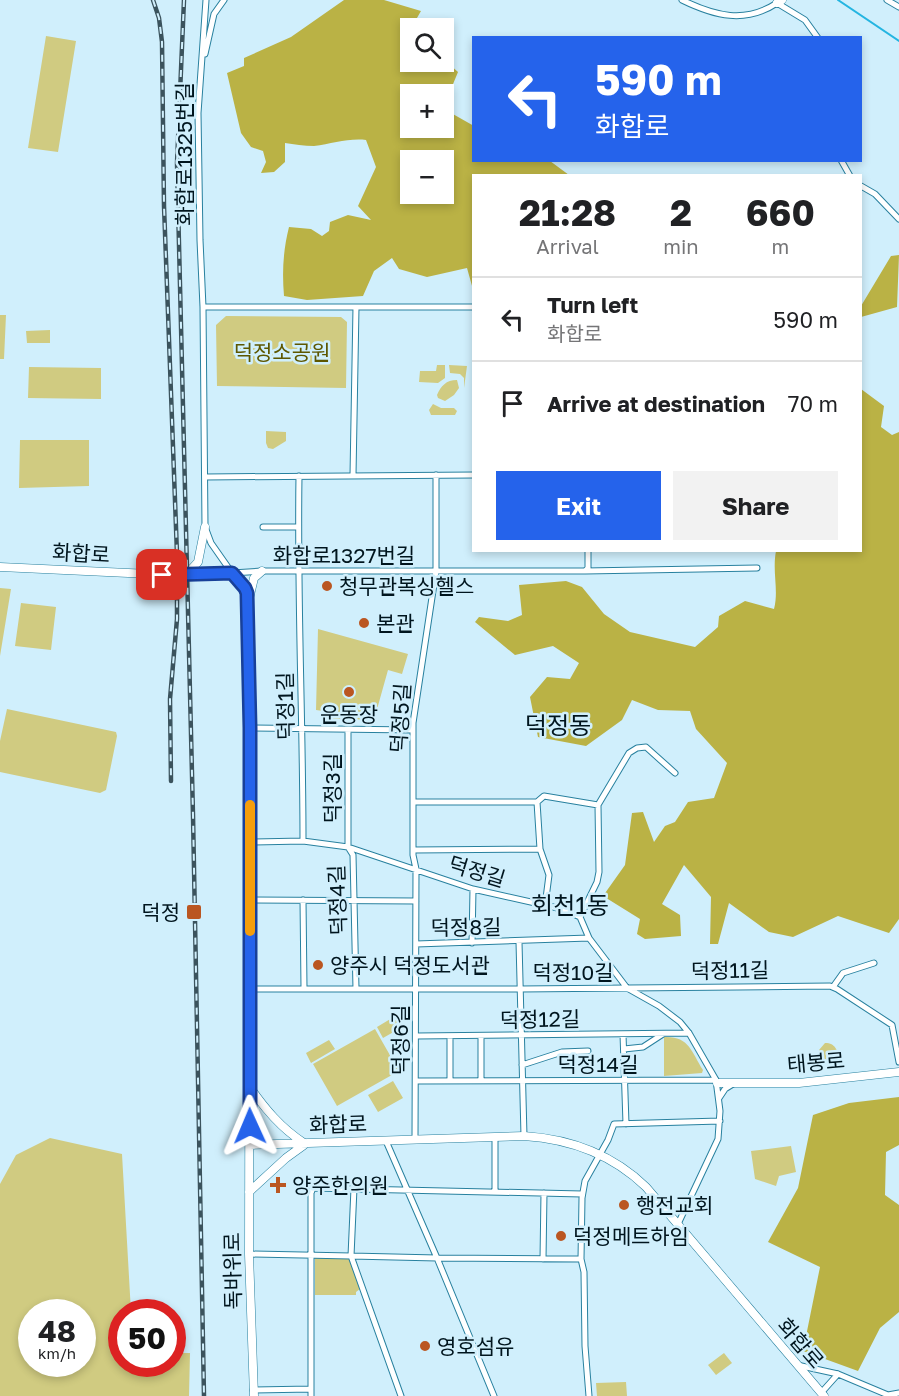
<!DOCTYPE html>
<html lang="en">
<head>
<meta charset="utf-8">
<style>
  body { margin:0; font-family:"Golos Text","Noto Sans KR",sans-serif; background:#f2f2f2; color:#202124; height:100vh; display:flex; flex-direction:column; font-size:22px; white-space:nowrap }
  * { box-sizing:border-box; margin:0 }
  p { font-size:20px; color:#757577 }
  .icon { flex:none; width:33px; height:33px; fill:none; stroke:currentColor; stroke-width:2; stroke-linecap:round; stroke-linejoin:round }
  .map { position:relative; flex:1; overflow:hidden }
  .drawer { position:absolute; left:472px; top:174px; width:390px; height:378px; display:flex; flex-direction:column; background:#fff; border-radius:0px; box-shadow:0 3px 9px #0003 }
  .drawer>* { flex:none }
  .banner { position:absolute; left:472px; top:36px; width:390px; height:126px; border-radius:0px; box-shadow:0 3px 9px #0003; background:#2563eb; color:#fff; overflow:hidden }
  .controls { position:absolute; left:400px; top:18px; display:grid; gap:12px }
  .controls a { display:grid; place-items:center; width:54px; height:54px; border-radius:0px; background:#fff; box-shadow:0 3px 9px #0003; font-size:30px }
  .speed { position:absolute; left:18px; top:1299px; display:flex; gap:12px; font-size:30px; font-weight:700; text-align:center }
  .speed>* { display:grid; place-content:center; width:78px; height:78px; border-radius:50%; background:#fff; box-shadow:0 3px 9px #0003; line-height:1 }
  .speed small { font-size:15px; font-weight:400 }
  .speed .limit { border:9px solid #d22; background:#fff; color:#111 }
  .pin { position:absolute; display:grid; place-items:center; width:51px; height:51px; color:#fff; margin:-26px; border-radius:12px; box-shadow:0 3px 9px #0006 }
  .me { position:absolute; width:66px; margin:-33px; rotate:359deg; stroke-linejoin:round; filter:drop-shadow(0 0 4px #0008) }
  .turn { display:flex; align-items:center; gap:21px; height:126px; padding:0 24px; font-size:27px }
  .turn .icon { width:78px; height:78px; stroke-width:2.5 }
  .turn b { display:block; font-size:42px; line-height:51px }
  .eta { display:flex; justify-content:space-evenly; align-items:center; height:102px; text-align:center }
  .eta b { font-size:36px; font-weight:700; line-height:42px }
  .action { display:flex; gap:12px; margin-top:auto; padding:12px 24px }
  .action a { flex:1; height:69px; border-radius:0px; background:#2563eb; color:#fff; font-size:24px; font-weight:700; line-height:69px; text-align:center }
  .action a+a { background:#f2f2f2; color:#202124 }
  ul { padding:0; list-style:none }
  li { display:flex; align-items:center; gap:18px; height:84px; padding:0 24px; border-top:2px solid #e0e0e0 }
  li div { flex:1 }
  li b { display:block; font-size:22px }
  li em { font-style:normal }
  .map>svg:first-child { display:block }
  .green { fill:#d0cb81; fill-rule:evenodd }
  .forest { fill:#bab245; fill-rule:evenodd }
  .lines { fill:none; stroke-linecap:round; stroke-linejoin:round }
  .stream { stroke:#24b5e1; stroke-width:2 }
  .street-casing { stroke:#28819f; stroke-width:7 }
  .secondary-casing { stroke:#28819f; stroke-width:9 }
  .street { stroke:#fff; stroke-width:5 }
  .secondary { stroke:#fff; stroke-width:8 }
  .rail-casing { stroke:#3b535d; stroke-width:4.5 }
  .rail { stroke:#d0effc; stroke-width:2; stroke-dasharray:7; stroke-linecap:butt }
  .route-casing { stroke:#184099; stroke-width:15 }
  .route { stroke:#2563eb; stroke-width:10 }
  .slow { stroke:#f59e0b; stroke-width:10 }
  .poi-dot { fill:#ba5621; stroke:#d0effc; stroke-width:2 }
  .labels { text-anchor:middle; dominant-baseline:central; stroke-width:5; stroke-linejoin:round; paint-order:stroke }
  .street-label { font-size:21px; fill:#00151e; stroke:#d0effc }
  .park-label { font-size:21px; fill:#5d5700; stroke:#d0effc }
  .poi-label { font-size:21px; fill:#00151e; stroke:#d0effc; text-anchor:start }
  .quarter-label { font-size:24px; fill:#00151e; stroke:#d0effc }
</style>
</head>
<body>
<div class="map">
<svg width="899" height="1396" viewBox="0 0 899 1396">
  <rect width="100%" height="100%" fill="#d0effc"/>
  <path class="green" d="M46 36 76 41 58 152 28 148Z
    M0 315H6L4 359H0Z
    M226 316 341 317 347 322 346 388 217 386 216 325Z
    M50 330V343H27L26 331Z
    M437 365H445V378L438 383 419 382 420 371H436Z
    M449 365 467 366 464 388V378L460 374 450 373Z
    M29 367 101 368V399L28 398Z
    M457 380 459 388 454 395 445 401 438 398 437 395C441 386 446 380 457 380Z
    M433 404 441 408H454L457 411 455 415H431L429 410Z
    M266 431 286 432V441L273 449 268 448 266 443Z
    M20 440H89V486L19 488Z
    M0 588 11 589 0 656Z
    M21 603 56 607 51 650 15 646Z
    M318 629 408 654 402 674 388 670 374 720 323 718V711L316 710Z
    M7 709 116 732 117 736 106 790 100 793 0 772V741Z
    M397 1015 404 1026 383 1038 377 1027Z
    M375 1029 399 1071 337 1106 313 1064Z
    M664 1037C689 1036 691 1051 703 1070L702 1073 664 1076Z
    M329 1040 335 1049 311 1063 306 1053Z
    M825 1043C836 1043 837 1051 840 1058L839 1061H824L820 1058 819 1050Z
    M393 1081 403 1098 378 1112 368 1095Z
    M50 1138 122 1154 131 1312H122V1364H172L173 1353H190L189 1396H0V1184L16 1155ZM32 1312H82V1364H32Z
    M791 1146 796 1172 779 1176 776 1186 755 1179 751 1151Z
    M315 1258 349 1259 360 1289 356 1292V1295H315Z
    M724 1353 732 1363 716 1375 708 1365Z
    M626 1382 627 1396H597L596 1383Z"/>
  <path class="forest" d="M344 0H384L421 11 406 37 411 45V62L449 64 458 72 444 106V94H411V128H444V109L474 126V160L550 161 569 175 474 176V293L467 268 427 277 399 269 392 258 374 271 363 296 307 300 284 296C282 272 283 251 289 227L311 229 322 236 329 231 330 222 348 215 371 220 358 206 376 167 366 140C348 138 332 144 314 146 304 146 294 144 285 143V162L274 172 261 173 266 162 263 151 251 147 241 133 227 73 244 66V58L291 37ZM411 160H444V194H411Z
    M899 255 897 307 861 317V306L891 256Z
    M861 389 884 406 881 427 892 435 899 432V919L889 933 838 916 793 937 769 932 729 903 718 944H710L711 897 684 865 662 904 680 915 681 936 645 939 637 934 640 919 603 896 625 865 632 813 643 812 654 842 665 826 675 822 688 802 714 798 727 763 696 729 690 711 658 710 632 700 622 720 586 746 538 737 530 697 547 677 570 679 579 663 553 646 515 655 475 622 479 617 508 621 522 615 519 585 566 581 582 587 604 614 630 632 695 647 718 627 719 616 745 601 774 609C779 590 772 572 776 551L861 550Z
    M899 1097V1145L886 1152 885 1195 899 1205V1312L880 1328 858 1371 803 1351 820 1267 768 1242 798 1188 813 1115 849 1103Z"/>
  <g class="lines">
    <path class="stream" d="M838 0 899 41"/>
    <g class="street-casing">
      <path id="street" d="M206 0 198 113 200 240 203 307 205 527 211 543 232 573 262 571H436V475
        M682 0C715 16 745 24 777 3L805 20 818 38
        M887 0 899 7
        M205 54 214 14 224 0
        M841 160 850 176
        M861 186 875 194 899 219
        M203 307H474
        M353 475 356 307
        M299 476C297 597 303 719 303 841
        M205 477 474 475
        M263 527H298
        M585 571 757 568
        M250 728 413 730
        M348 730V847L353 855 356 989
        M414 802H537L544 796 598 805
        M537 802 540 849 549 875 545 906
        M250 842 303 841 348 847 473 889 562 909 580 917 589 938 627 988 659 1006 680 1022 689 1033 716 1080 720 1111 718 1139 678 1224
        M413 850 540 849
        M251 900 416 901
        M303 900 304 988
        M580 917 597 882 599 872 598 805 629 753 637 748 646 747 675 773
        M519 942 524 1136
        M472 943 473 889
        M416 944 589 938
        M833 987 843 973 874 963
        M250 989H520L830 986 837 989 892 1025 899 1062
        M623 1034 626 1124
        M417 1036 689 1033
        M450 1036V1081
        M624 1049 643 1047 663 1034
        M522 1065 562 1052 588 1051
        M416 1081 716 1080
        M481 1081V1036
        M719 1098 725 1089 733 1084
        M415 1140 416 869 413 855V723L436 571H585L588 568V550
        M386 1141 437 1258 351 1256 401 1396
        M495 1192V1137
        M249 1254 351 1256 354 1188
        M543 1259 544 1193
        M797 1365 838 1374 888 1395 899 1393
        M253 1390 311 1389
        M821 1393 838 1374
        M311 1396V1193L313 1188 582 1194
        M494 1396 437 1258 581 1259
        M589 1396 585 1346 584 1272 581 1259 582 1198 585 1181 608 1140 614 1124 720 1121"/>
    </g>
    <g class="secondary-casing">
      <path id="secondary" d="M777 3 782 0
        M0 567 171 575 232 573 246 591 250 728 249 1254 254 1396
        M186 575 198 562 205 527
        M249 599 254 578 262 571
        M717 1083H799L899 1072
        M249 1086C265 1109 281 1128 304 1143
        M250 1145 524 1136C571 1139 613 1155 646 1187L824 1396
        M249 1192 286 1158 304 1145"/>
    </g>
    <use href="#street" class="street"/>
    <use href="#secondary" class="secondary"/>
    <g class="rail-casing">
      <path id="rail" d="M153 0 159 18 162 42 164 206 177 554V619L170 699 171 781
        M184 0 177 163 193 815 204 1396"/>
    </g>
    <use href="#rail" class="rail"/>
  </g>
  <g class="lines">
    <g class="route-casing">
      <path id="route" d="M162 575 232 573 245 588 247 593 250 728V1126"/>
    </g>
    <use href="#route" class="route"/>
    <path class="slow" d="M250 805V931"/>
  </g>
  <g class="poi-dot">
    <circle cx="327" cy="586" r="6"/>
    <circle cx="364" cy="623" r="6"/>
    <circle cx="349" cy="692" r="6"/>
    <rect x="186" y="904" width="16" height="16" rx="3"/>
    <circle cx="318" cy="965" r="6"/>
    <path d="M275 1176h6v6h6v6h-6v6h-6v-6h-6v-6h6z"/>
    <circle cx="624" cy="1205" r="6"/>
    <circle cx="561" cy="1236" r="6"/>
    <circle cx="425" cy="1346" r="6"/>
  </g>
  <g class="labels">
    <g class="street-label">
      <text transform="translate(184 154) rotate(-90)">화합로1325번길</text>
      <text transform="translate(81 553) rotate(3)">화합로</text>
      <text x="344" y="555">화합로1327번길</text>
      <text transform="translate(285 706) rotate(-91)">덕정1길</text>
      <text transform="translate(400 718) rotate(-86)">덕정5길</text>
      <text transform="translate(332 788) rotate(-90)">덕정3길</text>
      <text transform="translate(477 871) rotate(17)">덕정길</text>
      <text transform="translate(337 900) rotate(-92)">덕정4길</text>
      <text transform="translate(466 927) rotate(-1)">덕정8길</text>
      <text transform="translate(730 970) rotate(-1)">덕정11길</text>
      <text x="573" y="972">덕정10길</text>
      <text transform="translate(540 1019) rotate(-1)">덕정12길</text>
      <text transform="translate(400 1040) rotate(-90)">덕정6길</text>
      <text transform="translate(816 1062) rotate(-5)">태봉로</text>
      <text x="598" y="1064">덕정14길</text>
      <text transform="translate(338 1124) rotate(-2)">화합로</text>
      <text transform="translate(232 1271) rotate(-91)">독바위로</text>
      <text transform="translate(801 1343) rotate(49)">화합로</text>
    </g>
    <g class="park-label">
      <text x="282" y="352">덕정소공원</text>
    </g>
    <g class="poi-label">
      <text x="339" y="586">청무관복싱헬스</text>
      <text x="376" y="623">본관</text>
      <text x="349" y="714" text-anchor="middle">운동장</text>
      <text x="180" y="912" text-anchor="end">덕정</text>
      <text x="330" y="965">양주시 덕정도서관</text>
      <text x="292" y="1185">양주한의원</text>
      <text x="636" y="1205">행전교회</text>
      <text x="573" y="1236">덕정메트하임</text>
      <text x="437" y="1346">영호섬유</text>
    </g>
    <g class="quarter-label">
      <text x="558" y="724">덕정동</text>
      <text x="570" y="904">회천1동</text>
    </g>
  </g>
</svg>
<div class="controls">
<a><svg class="icon" aria-label="search" viewBox="0 0 24 24"><circle cx="10" cy="10" r="6"/><path d="M15 15l6 6"/></svg></a>
<a>+</a>
<a>−</a>
</div>
<div class="speed"><div>48<small>km/h</small></div><div class="limit">50</div></div>
<div class="pin" style="left:162px;top:575px;background:#d93025"><svg class="icon" aria-label="arrive" viewBox="0 0 24 24"><path d="M6 21V4h12l-3 4 3 4H6"/></svg></div>
<svg class="me" style="left:250px;top:1126px" viewBox="-20 -20 40 40"><path d="M0-17L14 15 0 8-14 15z" fill="#2563eb" stroke="#fff" stroke-width="4"/></svg>
<div class="banner">
<div class="turn"><svg class="icon" aria-label="left" viewBox="0 0 24 24"><path d="M17 20v-9H6M10 6l-5 5 5 5"/></svg><div><b>590 m</b>화합로</div></div>
</div>
<section class="drawer">
<div class="eta">
<div><b>21:28</b><p>Arrival</p></div>
<div><b>2</b><p>min</p></div>
<div><b>660</b><p>m</p></div>
</div>
<ul>
<li><svg class="icon" aria-label="left" viewBox="0 0 24 24"><path d="M17 20v-9H6M10 6l-5 5 5 5"/></svg><div><b>Turn left</b><p>화합로</p></div><em>590 m</em></li>
<li><svg class="icon" aria-label="arrive" viewBox="0 0 24 24"><path d="M6 21V4h12l-3 4 3 4H6"/></svg><div><b>Arrive at destination</b></div><em>70 m</em></li>
</ul>
<div class="action"><a>Exit</a><a>Share</a></div>
</section>
</div>
</body>
</html>
